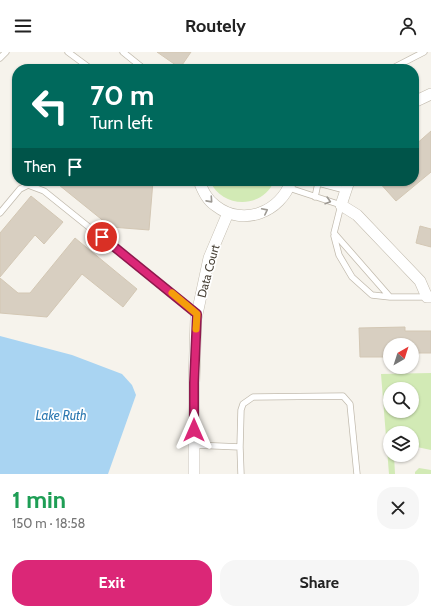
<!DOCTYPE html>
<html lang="en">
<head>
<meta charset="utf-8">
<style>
  body { margin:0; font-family:Cabin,sans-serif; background:#f6f6f6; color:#222; height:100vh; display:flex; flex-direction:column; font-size:15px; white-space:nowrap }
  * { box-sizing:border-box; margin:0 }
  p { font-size:13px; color:#767676 }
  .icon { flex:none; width:22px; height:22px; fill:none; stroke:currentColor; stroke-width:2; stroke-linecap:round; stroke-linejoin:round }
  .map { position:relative; height:422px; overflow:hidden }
  .panel { display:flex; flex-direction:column; background:#fff; flex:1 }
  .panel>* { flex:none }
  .guide { position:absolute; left:12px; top:12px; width:407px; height:122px; border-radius:16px; box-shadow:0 1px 3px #0004; background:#00695c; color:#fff; overflow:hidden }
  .needle { width:26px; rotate:39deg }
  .buttons { position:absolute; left:383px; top:286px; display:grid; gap:8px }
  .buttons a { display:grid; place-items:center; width:36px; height:36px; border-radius:50%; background:#fff; box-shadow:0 1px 3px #0004; font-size:20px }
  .pin { position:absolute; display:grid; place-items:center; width:34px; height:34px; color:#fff; margin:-17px; border:2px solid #fff; border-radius:50%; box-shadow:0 1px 4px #0007 }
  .me { position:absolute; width:44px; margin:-22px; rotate:0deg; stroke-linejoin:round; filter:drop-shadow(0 0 3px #0008) }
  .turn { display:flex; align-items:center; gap:14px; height:84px; padding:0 12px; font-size:18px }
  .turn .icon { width:52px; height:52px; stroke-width:2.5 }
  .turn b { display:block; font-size:28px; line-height:34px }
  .then { display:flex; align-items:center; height:38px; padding:0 12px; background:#0003; gap:8px; font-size:15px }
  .round { display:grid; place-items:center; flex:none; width:42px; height:42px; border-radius:16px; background:#f6f6f6 }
  .head { display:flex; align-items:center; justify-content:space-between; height:68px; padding:0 12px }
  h1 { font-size:24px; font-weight:700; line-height:30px; color:#1e9e55 }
  .primary-button { display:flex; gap:8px; margin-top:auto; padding:8px 12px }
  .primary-button a { flex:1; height:46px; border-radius:16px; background:#db2777; color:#fff; font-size:16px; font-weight:700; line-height:46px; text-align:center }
  .primary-button a+a { background:#f6f6f6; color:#222 }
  header { display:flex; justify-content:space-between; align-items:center; height:52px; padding:0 12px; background:#fff; font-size:18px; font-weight:700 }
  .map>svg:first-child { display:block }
  .green { fill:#d2eab5; fill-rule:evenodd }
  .water { fill:#a9d4f2 }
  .building { fill:#d8cfc1; stroke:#d3c7b4 }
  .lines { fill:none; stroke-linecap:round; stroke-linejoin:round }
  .lane-casing { stroke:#c2bbae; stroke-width:7 }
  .street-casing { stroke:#c2bbae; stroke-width:12 }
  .lane { stroke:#fff; stroke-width:5.5 }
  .street { stroke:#fff; stroke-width:11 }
  .oneway { stroke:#9c9892 }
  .route-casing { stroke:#8e194d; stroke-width:10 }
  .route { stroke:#db2777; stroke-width:7 }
  .slow { stroke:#f59e0b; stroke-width:7 }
  .labels { text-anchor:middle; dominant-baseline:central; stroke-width:3.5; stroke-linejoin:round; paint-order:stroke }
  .street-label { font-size:12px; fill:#4b4439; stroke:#fff }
  .water-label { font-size:13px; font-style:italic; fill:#2e7ab2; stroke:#fff }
</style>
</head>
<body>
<header><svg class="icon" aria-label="menu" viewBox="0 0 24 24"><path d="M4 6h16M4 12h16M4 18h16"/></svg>Routely<svg class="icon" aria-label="person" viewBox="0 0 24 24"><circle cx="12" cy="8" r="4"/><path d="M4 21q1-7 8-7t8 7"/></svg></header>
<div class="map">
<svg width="431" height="422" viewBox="0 0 431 422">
  <rect width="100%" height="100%" fill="#f6f3ec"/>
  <path class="green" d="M210 129H274C263 157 222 157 210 129Z
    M431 321V398L412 394V381H390V403H394L395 422H389L381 322ZM390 337H412V359H390Z
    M419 416 431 418V422H415V420Z"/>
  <path class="water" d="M0 284 72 303 122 322 132 333 136 343 108 422H0Z"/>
  <path class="building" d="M157 0H191L180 16Z
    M431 79V120L396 149 378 129H414V94Z
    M54 129H153L149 178 111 175Z
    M31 144 63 170 44 192 35 183 0 225V181Z
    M420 174 431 177V195L416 191Z
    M75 186 137 237 123 255 82 222 47 265 0 261V226L18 241H30Z
    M405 275V279H431V301H412V293H390V305H360L359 276Z"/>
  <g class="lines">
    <g class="lane-casing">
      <path id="lane" d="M68 0 91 17
        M123 0 144 17
        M0 6 6 0
        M391 17 424 0
        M311 129 345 138
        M289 136 341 153 334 181 390 245H427
        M315 145 318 131
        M0 161 20 137 28 133 44 139 197 262
        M334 184 339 203 352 225 372 243 390 245
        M194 393 240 395 241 422
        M240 395 241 358 243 352 253 345 343 344 350 352 357 422"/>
    </g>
    <g class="street-casing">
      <path id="street" d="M414 50 431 42
        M199 129C203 139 207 148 216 154 243 175 281 160 291 129
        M349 129 341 153 357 163 420 229 427 245H431
        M194 422V331L196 267 209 206 228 161"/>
    </g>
    <use href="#lane" class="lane"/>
    <use href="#street" class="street"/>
  </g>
  <defs><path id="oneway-chevron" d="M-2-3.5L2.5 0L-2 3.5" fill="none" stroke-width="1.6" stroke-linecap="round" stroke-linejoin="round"/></defs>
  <g class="oneway">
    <use href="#oneway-chevron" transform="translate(210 148) rotate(48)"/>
    <use href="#oneway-chevron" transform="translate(328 149) rotate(17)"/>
    <use href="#oneway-chevron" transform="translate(265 159) rotate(-27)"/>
  </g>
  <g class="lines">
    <g class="route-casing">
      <path id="route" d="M102 185 197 262 194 331V378"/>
    </g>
    <use href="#route" class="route"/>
    <path class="slow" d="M172 241 197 262 196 277"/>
  </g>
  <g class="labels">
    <g class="street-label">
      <text transform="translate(208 219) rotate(-75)">Data Court</text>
    </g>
    <g class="water-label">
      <text x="61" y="363">Lake Ruth</text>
    </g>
  </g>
</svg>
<div class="buttons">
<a><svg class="needle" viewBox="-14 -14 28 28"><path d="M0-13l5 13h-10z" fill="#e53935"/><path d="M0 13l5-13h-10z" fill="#767676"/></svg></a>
<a><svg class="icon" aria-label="search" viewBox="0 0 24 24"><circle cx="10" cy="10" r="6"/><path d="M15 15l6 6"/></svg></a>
<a><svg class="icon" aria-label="layers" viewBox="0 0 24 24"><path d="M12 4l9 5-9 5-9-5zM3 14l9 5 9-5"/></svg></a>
</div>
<div class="pin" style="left:102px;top:185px;background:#d93025"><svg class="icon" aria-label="arrive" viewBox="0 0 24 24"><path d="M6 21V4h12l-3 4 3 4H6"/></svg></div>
<svg class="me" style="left:194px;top:378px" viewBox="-20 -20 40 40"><path d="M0-17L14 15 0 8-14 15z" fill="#db2777" stroke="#fff" stroke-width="4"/></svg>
<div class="guide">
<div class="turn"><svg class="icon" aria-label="left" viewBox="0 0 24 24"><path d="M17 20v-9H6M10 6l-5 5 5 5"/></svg><div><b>70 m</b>Turn left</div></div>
<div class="then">Then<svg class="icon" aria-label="arrive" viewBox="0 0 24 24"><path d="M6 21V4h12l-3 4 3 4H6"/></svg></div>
</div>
</div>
<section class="panel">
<div class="head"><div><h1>1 min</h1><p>150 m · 18:58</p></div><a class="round"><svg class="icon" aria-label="close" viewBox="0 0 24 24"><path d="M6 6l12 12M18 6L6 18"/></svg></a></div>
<div class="primary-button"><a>Exit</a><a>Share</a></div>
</section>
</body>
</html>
